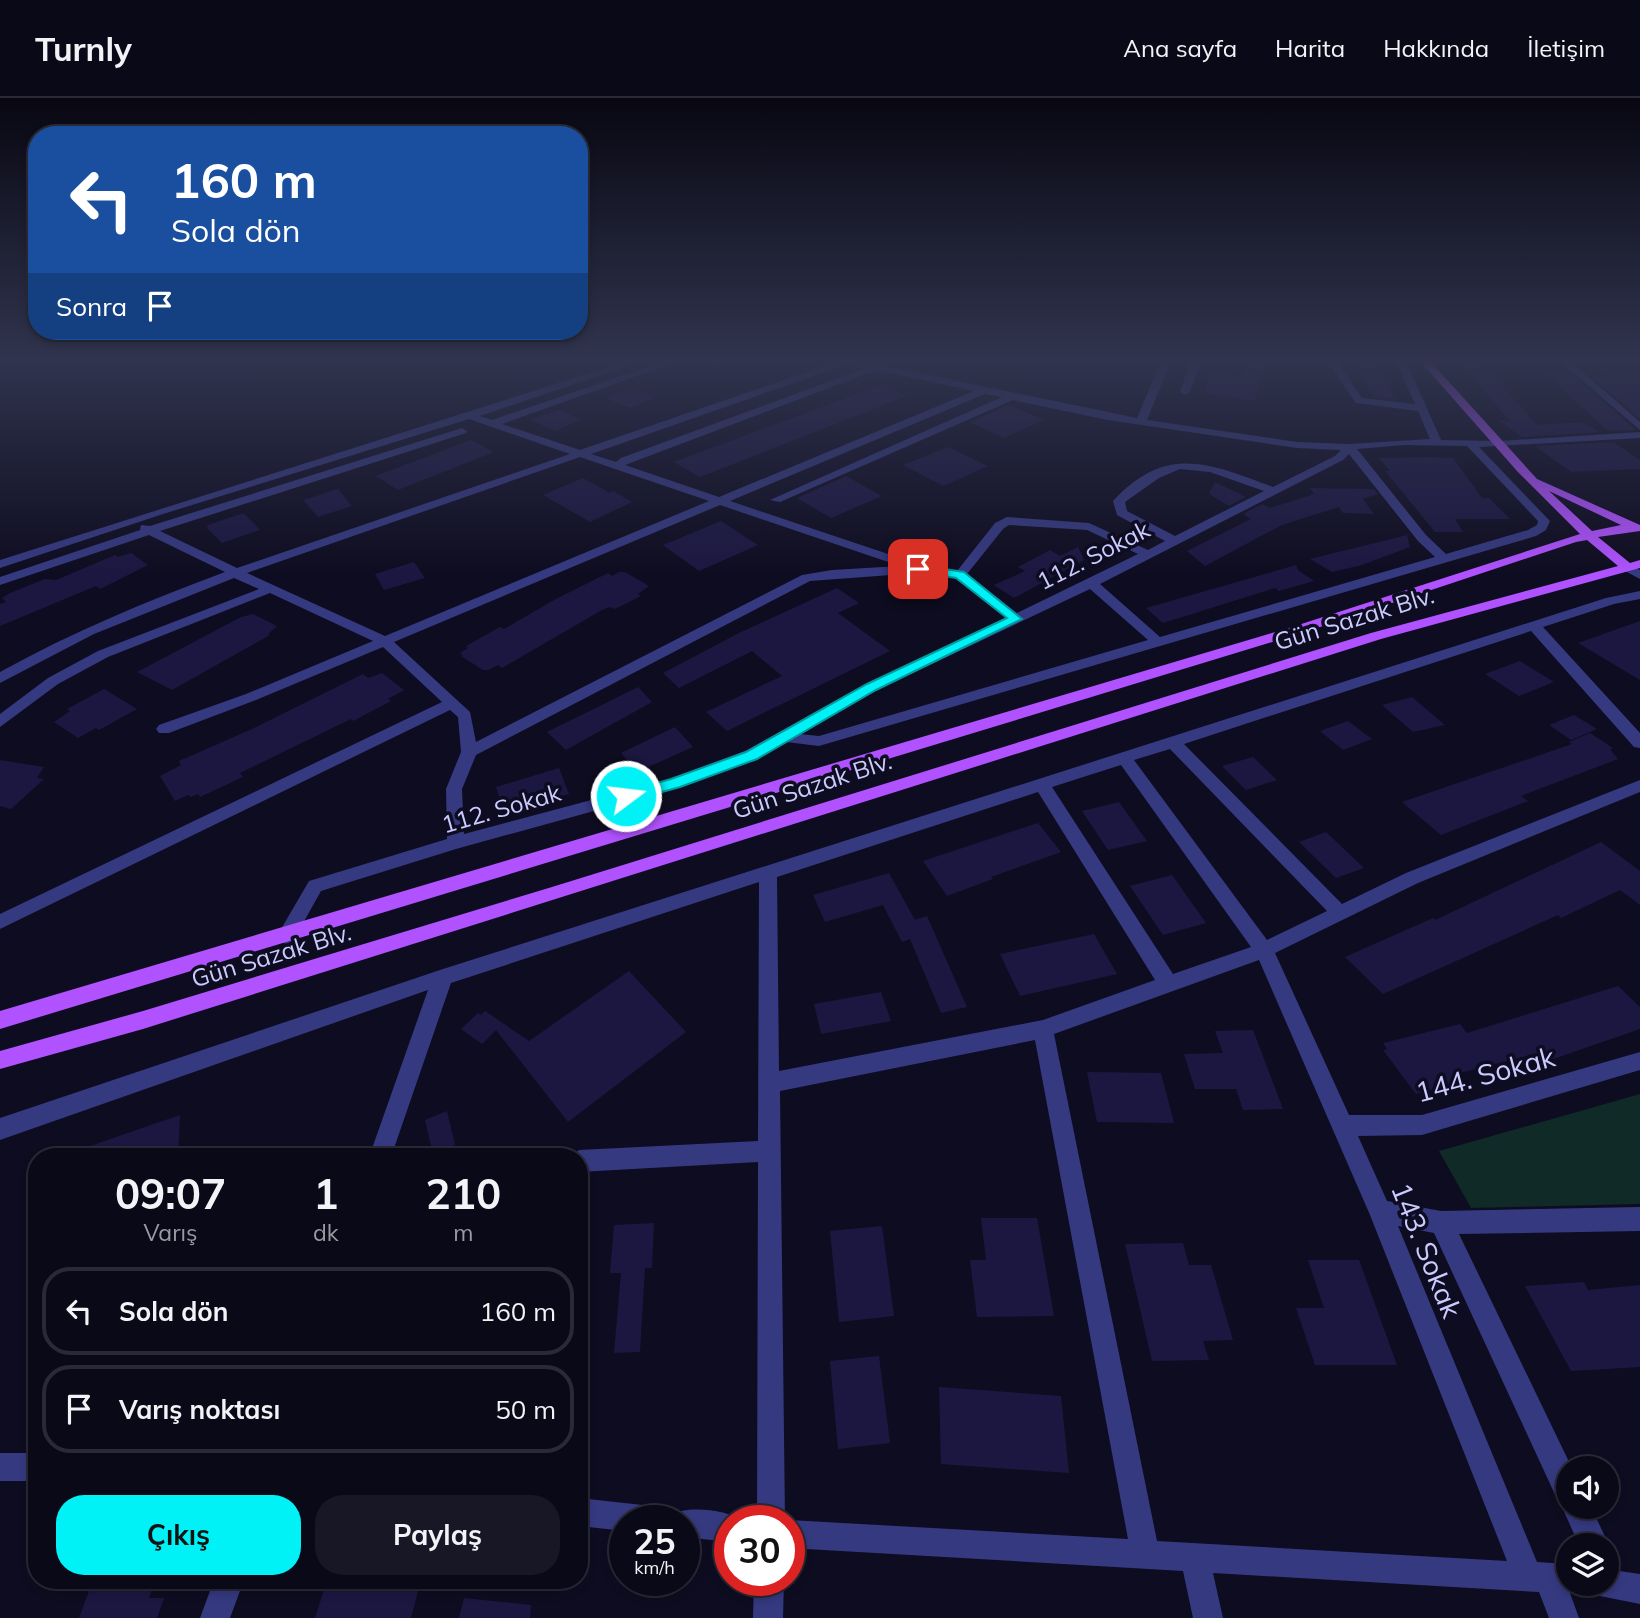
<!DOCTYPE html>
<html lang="tr">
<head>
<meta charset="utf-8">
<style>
  body { margin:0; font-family:Mulish,sans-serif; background:#181725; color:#f1f3f6; height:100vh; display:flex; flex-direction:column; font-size:26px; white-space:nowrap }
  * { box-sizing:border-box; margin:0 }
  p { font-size:23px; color:#999aa2 }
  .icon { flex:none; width:38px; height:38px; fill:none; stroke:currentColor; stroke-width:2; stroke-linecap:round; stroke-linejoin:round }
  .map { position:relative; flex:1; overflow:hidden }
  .side { position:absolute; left:28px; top:1050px; width:560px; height:441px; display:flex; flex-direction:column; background:#0a0918; border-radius:28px; box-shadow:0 4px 10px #0003,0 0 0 2px #2a2a37 }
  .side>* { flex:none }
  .guide { position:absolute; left:28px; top:28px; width:560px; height:214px; border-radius:28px; box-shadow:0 4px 10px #0003,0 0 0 2px #2a2a37; background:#1a4fa0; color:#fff; overflow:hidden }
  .fabs { position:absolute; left:1556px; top:1358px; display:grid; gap:14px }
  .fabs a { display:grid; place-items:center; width:63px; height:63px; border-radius:50%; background:#0a0918; box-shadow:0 4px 10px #0003,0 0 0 2px #2a2a37; font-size:35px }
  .speed { position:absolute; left:609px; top:1407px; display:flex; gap:14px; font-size:35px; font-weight:700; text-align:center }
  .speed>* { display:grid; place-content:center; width:91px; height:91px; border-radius:50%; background:#0a0918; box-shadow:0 4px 10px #0003,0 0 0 2px #2a2a37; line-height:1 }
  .speed small { font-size:18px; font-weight:400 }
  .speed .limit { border:10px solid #d22; background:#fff; color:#111 }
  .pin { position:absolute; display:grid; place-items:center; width:60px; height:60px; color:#fff; margin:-30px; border-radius:14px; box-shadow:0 4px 10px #0006 }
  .me { position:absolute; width:77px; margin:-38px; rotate:75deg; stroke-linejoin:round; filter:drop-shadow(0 0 5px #0008) }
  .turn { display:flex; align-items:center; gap:24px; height:147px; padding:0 28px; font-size:32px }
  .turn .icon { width:91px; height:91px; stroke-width:2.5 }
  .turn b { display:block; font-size:49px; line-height:60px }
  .then { display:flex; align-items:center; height:66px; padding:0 28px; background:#0003; gap:14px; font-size:26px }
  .eta { display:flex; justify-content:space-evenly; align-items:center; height:119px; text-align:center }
  .eta b { font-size:42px; font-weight:700; line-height:49px }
  .action { display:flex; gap:14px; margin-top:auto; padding:14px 28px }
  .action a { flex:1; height:80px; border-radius:28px; background:#00f1f6; color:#111; font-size:28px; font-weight:700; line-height:80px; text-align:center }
  .action a+a { background:#181725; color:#f1f3f6 }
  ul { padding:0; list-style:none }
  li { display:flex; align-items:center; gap:21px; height:88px; margin:0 14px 10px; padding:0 14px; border:4px solid #2a2a37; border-radius:28px }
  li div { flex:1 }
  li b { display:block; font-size:26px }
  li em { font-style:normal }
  header { display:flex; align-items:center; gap:42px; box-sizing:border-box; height:98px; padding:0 35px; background:#0a0918; border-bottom:2px solid #2a2a37 }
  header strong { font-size:33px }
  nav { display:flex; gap:38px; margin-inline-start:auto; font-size:24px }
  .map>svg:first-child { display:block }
  .green { fill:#0f2a27 }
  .building { fill:#1c1741 }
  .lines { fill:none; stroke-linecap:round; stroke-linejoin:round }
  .minor { fill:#353980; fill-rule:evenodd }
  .major { fill:#b052ff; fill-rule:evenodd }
  .route { fill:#00f1f6; stroke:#009da0; stroke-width:2 }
  .labels { text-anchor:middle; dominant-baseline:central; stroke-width:7; stroke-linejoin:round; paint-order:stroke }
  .street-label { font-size:24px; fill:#cccbff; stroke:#0e0c20 }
  .near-street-label { font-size:28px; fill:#cccbff; stroke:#0e0c20 }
</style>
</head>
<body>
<header>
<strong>Turnly</strong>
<nav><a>Ana sayfa</a><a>Harita</a><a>Hakkında</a><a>İletişim</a></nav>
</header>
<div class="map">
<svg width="1640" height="1520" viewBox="0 0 1640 1520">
  <rect width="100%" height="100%" fill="#0e0c20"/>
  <path class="green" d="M1640 996V1106L1471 1110 1439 1053Z"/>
  <path class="building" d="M1247 263H1266L1255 303 1204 295 1212 274 1242 279Z
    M1350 263 1375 265 1396 301 1374 299Z
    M1458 263H1480L1537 327 1583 324 1599 334 1522 339 1498 322 1510 323Z
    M1597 269 1634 270 1640 275V321L1591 278H1609Z
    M1546 276 1573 277 1636 332 1608 333Z
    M881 287 907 298 700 379 674 364Z
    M631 290 655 299 630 310 606 300Z
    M1009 307 1044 322 1004 340 970 324Z
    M558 312 581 321 556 333 530 322Z
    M471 342 494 354 398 392 376 378Z
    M1613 344 1640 362V371L1571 374 1535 348Z
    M948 349 988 368 943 388 903 367Z
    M1429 359 1453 360 1482 400H1489L1510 421H1455L1463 434H1435L1385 373H1390L1379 360Z
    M846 378 882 398 831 420 797 400Z
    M583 380 610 395 613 393 632 404 590 424 543 397Z
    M1215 384 1246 399 1229 408 1209 396Z
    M1310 390 1374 391 1378 396 1363 401 1374 416 1343 415 1339 409 1282 427 1205 468 1187 453 1251 421 1243 416 1262 406 1270 410 1314 396Z
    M338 391 352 408 318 419 303 402Z
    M241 416H245L260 432 222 445 207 430 208 427Z
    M721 423 758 447 699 473 663 447Z
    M1407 437 1410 449 1362 467 1332 474 1310 461Z
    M1078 449 1084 462 1014 500 994 487 1025 473 1018 469 1050 452 1060 458Z
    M131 455 148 467 100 491 96 488 0 528V506L6 504 2 500 10 495 45 481 56 482 115 457 118 459Z
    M414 464 425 480 384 492 375 476Z
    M1296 467 1298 472 1314 483 1279 493 1275 490 1163 525 1146 510Z
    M619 474H625L649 488 638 496 641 498 615 511 610 509 602 512 502 570 498 567 489 572H483L461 558 463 557 460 555 468 550 466 548 500 529 504 531 554 502 608 475 612 478Z
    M837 490 859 505 838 515 890 553 727 633 706 614 782 578 752 553 679 590 663 575 739 535Z
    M253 516 277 528 268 536 270 537 172 592 137 574 241 519Z
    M1640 523V582L1578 545Z
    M1520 563 1554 584 1519 598 1485 576Z
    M382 575 404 592 388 601 391 603 353 623 351 621 240 675 243 679 200 699 198 696 191 699 188 697 175 703 160 678 181 667 179 663 252 631 363 576 368 580Z
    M638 589 652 604 566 652 547 634Z
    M104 591 137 611 99 632 96 630 78 640 54 624 70 613 67 611Z
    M1412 599 1445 627 1413 634 1382 607Z
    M1574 617 1597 631 1571 642 1549 627Z
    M1348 623 1372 641 1343 652 1320 633Z
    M675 629 693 649 637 674 621 655Z
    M1590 635 1613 650 1610 651 1618 661 1521 698 1528 703 1441 737 1402 704 1572 646 1569 644Z
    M1253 659 1277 682 1246 692 1222 668Z
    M0 662 44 669 37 680 44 681 11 711 0 708Z
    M559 670 569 696 504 715 496 689Z
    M1119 704 1147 743 1108 752 1082 713Z
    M1038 725 1061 754 991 779 993 781 947 798 923 763Z
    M1326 734 1364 770 1336 780 1299 744Z
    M1601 744 1640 773V807L1620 792 1561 820 1558 817 1383 896 1345 859 1433 820 1435 822Z
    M889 775 915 822 927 818 967 909 941 915 910 841 902 844 883 807 825 824 813 797Z
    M1172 777 1206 825 1163 837 1130 788Z
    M1094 836 1117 876 1020 898 1000 856Z
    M629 873 686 934 568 1024 496 932 482 946 461 931 478 915 481 917 485 913 529 943Z
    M1618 888 1640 909V931L1536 967 1527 958 1456 976 1463 984 1416 996 1383 952 1387 951 1383 945 1460 926 1467 935Z
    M881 894 891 923 821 936 814 906Z
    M1253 932 1283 1011 1243 1012 1236 991H1195L1184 956 1223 955 1215 933Z
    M1087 974 1161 975 1174 1025 1097 1024Z
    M447 1013 455 1047 433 1057 425 1022Z
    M180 1017 178 1059H68L67 1056Z
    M981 1120H1037L1054 1218 977 1219 970 1162H986Z
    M654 1125 652 1170H645L640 1254 614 1255 621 1175H610L614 1127Z
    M882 1128 894 1218 839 1224 830 1133Z
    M1183 1145 1189 1167H1211L1233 1242 1203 1243 1209 1262 1152 1263 1125 1146Z
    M1308 1162H1359L1397 1267H1315L1296 1210H1324Z
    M1584 1184 1588 1192 1640 1187V1269L1571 1273 1525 1188Z
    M879 1258 890 1345 838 1351 830 1263Z
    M939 1289 1061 1298 1069 1375 941 1366Z
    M93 1482H155L149 1500H164L157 1520H79Z
    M327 1482H421L411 1520H315Z
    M464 1500 531 1507 530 1520H459Z"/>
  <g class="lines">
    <path class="minor" d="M628 263H642L480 318 492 322 665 263H679L502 326 580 352 839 263H860L1137 320 1161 263H1171L1147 322 1297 344 1349 346 1430 341 1418 313 1356 305 1326 263H1336L1362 300 1415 306 1396 263H1406L1441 342 1500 343 1640 334V340L1479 349 1550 423 1546 432 1536 438 819 648 786 644 757 661 681 689 456 751 321 793 293 843 286 846 279 843 277 838 309 783 447 741 446 691 461 654 458 619 450 612 0 831V816L442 604 383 549 256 602 169 635H159L156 631 159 627 246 596 373 543 270 495 108 559 58 586 0 629V616L48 580 98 553 259 491 234 480 94 536 0 585V574C72 534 147 503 225 474L149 437 0 487V479L140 432 141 427 150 428 462 330 467 333 466 335 160 433 237 470 570 356 469 321 163 416 0 470V462ZM848 266 866 270 621 360 616 364 591 356ZM877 272 974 293 719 399 625 367ZM985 296 1002 299 770 402 780 404 1013 302 1108 322 1297 350 1341 352 1335 358 1273 389C1210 366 1167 345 1113 403L1117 417 1165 443 1148 452 1089 425 1007 419 995 425 957 473 914 467 912 464 730 403ZM1404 347 1467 348 1538 423 1537 427 1528 432 1446 456 1426 437 1357 351ZM1349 356 1418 443 1435 459 1160 539 1100 486 1343 362ZM580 359 709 403 385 538 247 475ZM1180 371 1210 374 1264 393 1175 438 1127 413 1125 404 1159 380ZM720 407 900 468 832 472 802 477 476 644 470 614 394 544ZM1009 427 1087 432 1138 456 1017 515 967 476 1003 431ZM918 475 956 480 1006 520 867 586 745 653 670 681 464 736 462 691 476 657 810 483ZM1090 491 1148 542 819 638 800 636 877 592Z
      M710 263H724L713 268 708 265Z
      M1191 263H1201L1190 294 1185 297 1180 294Z
      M1560 263H1570L1640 324V332Z
      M1627 465 1640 472V481L1623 472V466Z
      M1640 493V501L1614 506 1543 529 1640 635V650L1634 649 1531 533 1184 646 1342 806 1406 775 1640 682V694L1418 785 1275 855 1349 1017H1422L1640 954V972L1422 1037 1358 1038 1387 1103 1441 1113 1640 1109V1133L1459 1136 1572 1370H1568V1409H1591L1609 1447 1606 1452V1447H1579L1562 1409 1563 1405 1558 1403 1434 1135 1398 1128 1537 1464 1568 1466V1486H1581L1578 1491 1570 1495 1579 1520H1549L1539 1494 1213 1475 1223 1520H1193L1183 1473 789 1450V1423H786L789 1422 1128 1441 1035 942 780 993 785 1423H757L758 1064 579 1074V1059H570L579 1052 758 1043 759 784 451 885 391 1059H369L428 892 0 1042V1020L443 871 1606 500ZM1170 651 1327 813 1267 842 1134 662ZM1121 667 1251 849 1173 876 1052 689ZM1038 694 1155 882 1043 922 779 973 777 779ZM1259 862 1370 1117 1507 1463 1157 1443 1054 936Z
      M0 1355H37V1383H0Z
      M579 1400 661 1409 671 1413 673 1417C684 1407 731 1412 741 1423H730V1444L684 1439V1423H625V1433L579 1428Z
      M1606 1471 1640 1476V1506L1595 1497 1591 1486H1606Z
      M214 1482H244L230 1520H200Z
      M754 1482H784L783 1520H753Z"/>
    <path class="major" d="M1420 263H1430L1537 381 1640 427V433L1598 439 1630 465 1640 462V470L1381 541 143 931 0 971V953L143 913 552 789 1371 535 1618 468 1587 442 1576 444 1302 535 0 931V913L1292 529 1580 436 1517 373ZM1549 393 1621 427 1592 433Z"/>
  </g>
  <linearGradient id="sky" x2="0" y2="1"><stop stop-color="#080712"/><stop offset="0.55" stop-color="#30344e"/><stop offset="1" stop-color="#30344e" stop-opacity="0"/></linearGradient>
  <rect width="1640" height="476" fill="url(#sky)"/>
  <path class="route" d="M918 467 964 474 1022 521 876 592 757 661 680 689 626 704 621 702 619 698 621 695 671 681 746 654 867 586 1007 520 956 480 914 473 913 471Z"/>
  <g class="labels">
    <g class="street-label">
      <text transform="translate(1093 457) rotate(-27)">112. Sokak</text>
      <text transform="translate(1354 520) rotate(-17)">Gün Sazak Blv.</text>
      <text transform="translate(812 687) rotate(-18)">Gün Sazak Blv.</text>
      <text transform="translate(501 710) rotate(-16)">112. Sokak</text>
      <text transform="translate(271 857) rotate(-17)">Gün Sazak Blv.</text>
    </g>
    <g class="near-street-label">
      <text transform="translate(1485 976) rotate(-15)">144. Sokak</text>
      <text transform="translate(1427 1152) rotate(68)">143. Sokak</text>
    </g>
  </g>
</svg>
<div class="fabs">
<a><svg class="icon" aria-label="sound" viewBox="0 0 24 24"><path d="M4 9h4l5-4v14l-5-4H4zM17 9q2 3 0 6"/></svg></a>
<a><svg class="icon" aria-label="layers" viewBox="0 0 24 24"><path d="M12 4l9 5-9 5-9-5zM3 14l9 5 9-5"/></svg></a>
</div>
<div class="speed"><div>25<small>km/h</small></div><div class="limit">30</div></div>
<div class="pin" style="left:918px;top:471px;background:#d93025"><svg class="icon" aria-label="arrive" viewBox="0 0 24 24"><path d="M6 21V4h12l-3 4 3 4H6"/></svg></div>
<svg class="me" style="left:626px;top:698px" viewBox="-20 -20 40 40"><circle r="17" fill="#00f1f6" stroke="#fff" stroke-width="3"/><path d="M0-11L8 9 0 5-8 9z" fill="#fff"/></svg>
<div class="guide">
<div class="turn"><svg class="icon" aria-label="left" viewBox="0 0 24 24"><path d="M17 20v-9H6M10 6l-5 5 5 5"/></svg><div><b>160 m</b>Sola dön</div></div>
<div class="then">Sonra<svg class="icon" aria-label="arrive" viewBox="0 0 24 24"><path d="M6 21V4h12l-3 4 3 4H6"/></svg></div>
</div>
<section class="side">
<div class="eta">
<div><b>09:07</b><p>Varış</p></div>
<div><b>1</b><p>dk</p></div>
<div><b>210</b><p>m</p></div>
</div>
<ul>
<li><svg class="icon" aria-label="left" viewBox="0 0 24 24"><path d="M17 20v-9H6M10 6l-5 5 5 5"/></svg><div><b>Sola dön</b></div><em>160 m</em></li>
<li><svg class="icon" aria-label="arrive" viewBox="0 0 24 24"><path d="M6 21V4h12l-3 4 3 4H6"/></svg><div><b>Varış noktası</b></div><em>50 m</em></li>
</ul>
<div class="action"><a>Çıkış</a><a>Paylaş</a></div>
</section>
</div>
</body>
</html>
